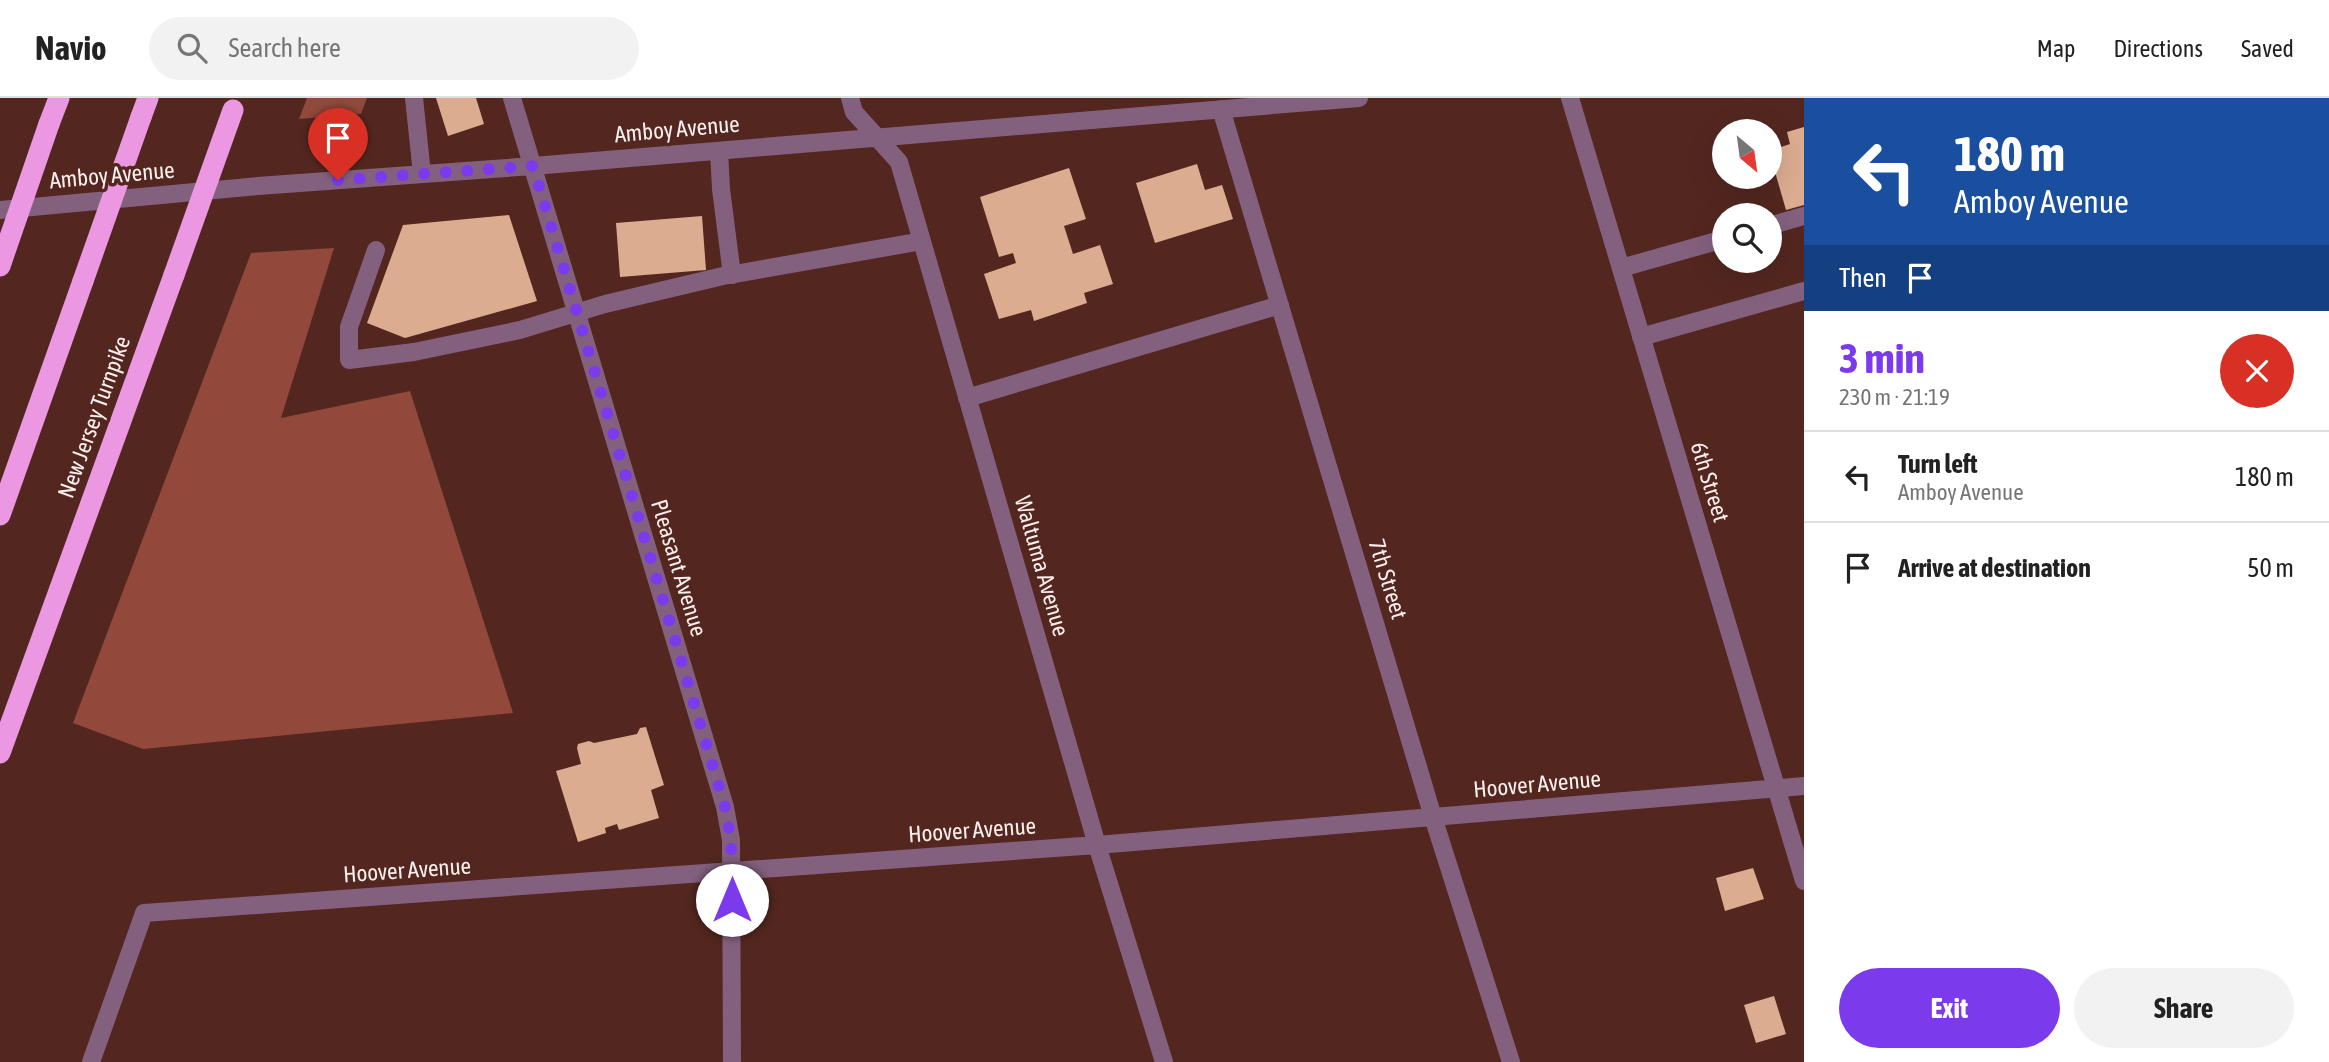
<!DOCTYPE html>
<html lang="en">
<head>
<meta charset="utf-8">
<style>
  body { margin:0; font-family:"Asap Condensed",sans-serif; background:#f2f2f2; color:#222; height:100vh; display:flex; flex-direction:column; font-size:26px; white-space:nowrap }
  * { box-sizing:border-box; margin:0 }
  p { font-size:23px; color:#767676 }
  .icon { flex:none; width:38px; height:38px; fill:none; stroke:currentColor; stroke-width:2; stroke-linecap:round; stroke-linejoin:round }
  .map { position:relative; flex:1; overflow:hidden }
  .drawer { display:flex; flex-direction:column; background:#fff; width:525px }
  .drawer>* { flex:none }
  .top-card { background:#1a4fa0; color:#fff; overflow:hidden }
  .needle { width:46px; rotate:151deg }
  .buttons { position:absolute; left:1712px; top:21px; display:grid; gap:14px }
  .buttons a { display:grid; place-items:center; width:70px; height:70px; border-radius:50%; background:#fff; box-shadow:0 7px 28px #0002; font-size:35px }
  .pin { position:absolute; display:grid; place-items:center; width:60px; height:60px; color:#fff; margin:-72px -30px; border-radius:50% 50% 50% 0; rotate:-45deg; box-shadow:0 0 7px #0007 }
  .pin .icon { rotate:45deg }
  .me { position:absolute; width:77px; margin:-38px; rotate:0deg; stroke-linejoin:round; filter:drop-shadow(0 0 5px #0008) }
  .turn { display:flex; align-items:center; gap:24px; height:147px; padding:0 35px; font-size:32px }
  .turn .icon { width:91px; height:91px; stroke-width:2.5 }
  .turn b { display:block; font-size:49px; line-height:60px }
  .then { display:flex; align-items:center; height:66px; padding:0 35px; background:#0003; gap:14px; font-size:26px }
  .round { display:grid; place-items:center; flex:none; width:74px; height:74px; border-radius:37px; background:#f2f2f2 }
  .headline { display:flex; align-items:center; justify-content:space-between; height:119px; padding:0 35px }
  h1 { font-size:42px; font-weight:700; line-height:52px; color:#7c3aed }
  .cta { display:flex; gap:14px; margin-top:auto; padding:14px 35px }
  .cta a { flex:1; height:80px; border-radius:42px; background:#7c3aed; color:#fff; font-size:28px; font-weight:700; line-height:80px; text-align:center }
  .cta a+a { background:#f2f2f2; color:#222 }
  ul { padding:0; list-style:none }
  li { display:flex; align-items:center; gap:21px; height:91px; padding:0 35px; border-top:2px solid #e0e0e0 }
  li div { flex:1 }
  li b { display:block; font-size:26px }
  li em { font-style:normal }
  header { display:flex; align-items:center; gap:42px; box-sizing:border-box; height:98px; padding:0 35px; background:#fff; border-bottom:2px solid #e0e0e0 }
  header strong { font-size:33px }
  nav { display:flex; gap:38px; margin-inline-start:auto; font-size:24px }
  .search { width:490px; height:63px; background:#f2f2f2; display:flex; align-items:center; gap:18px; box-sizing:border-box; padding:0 24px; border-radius:38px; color:#767676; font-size:26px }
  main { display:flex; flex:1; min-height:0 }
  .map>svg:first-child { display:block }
  .green { fill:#92483b }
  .building { fill:#dcac91 }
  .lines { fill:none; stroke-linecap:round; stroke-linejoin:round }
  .minor { stroke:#83607e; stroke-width:18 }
  .highway { stroke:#ec97e2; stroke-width:21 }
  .highway-bridge { stroke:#ec97e2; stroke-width:21 }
  .route { stroke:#7c3aed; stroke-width:12; stroke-dasharray:0 21.6 }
  .labels { text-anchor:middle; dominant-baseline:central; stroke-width:7; stroke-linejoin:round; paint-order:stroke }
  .street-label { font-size:23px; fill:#fbefed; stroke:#532720 }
</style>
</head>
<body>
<header>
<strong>Navio</strong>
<div class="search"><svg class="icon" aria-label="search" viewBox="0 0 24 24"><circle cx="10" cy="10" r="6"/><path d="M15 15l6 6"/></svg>Search here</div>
<nav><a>Map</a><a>Directions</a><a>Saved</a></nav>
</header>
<main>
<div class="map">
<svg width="1804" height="964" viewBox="0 0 1804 964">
  <rect width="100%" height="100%" fill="#532720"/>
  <path class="green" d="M307 0H367L361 16 299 21Z
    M334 150 281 320 410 293 513 615 143 651 73 625 251 155Z"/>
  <path class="building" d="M436 0H476L484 26 448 38Z
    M1804 29V107L1786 112 1769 53 1790 46 1787 34Z
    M1197 66 1205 92 1222 87 1233 121 1155 145 1136 85Z
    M1069 70 1086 121 1064 128 1073 156 1100 147 1113 186 1084 195 1087 205 1034 223 1031 212 999 221 984 176 1016 165 1013 155 999 159 980 99Z
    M509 117 537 203 405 240 367 225 403 127Z
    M702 118 706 172 620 179 616 125Z
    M646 629 664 687 651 692 659 720 619 732 617 726 605 730 606 735 578 744 556 673 581 666 577 650 578 646 589 643 594 645 637 636 640 630Z
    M1753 770 1764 801 1725 813 1716 780Z
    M1774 898 1786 936 1756 945 1744 907Z"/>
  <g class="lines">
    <path class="minor" d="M414 0 422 76
      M512 0 725 709 731 742 732 964
      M850 0 854 14 899 64 1097 747 1164 964
      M1570 0 1804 783
      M1221 11 1433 719 1511 964
      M719 53 721 91 732 177
      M0 112 258 88 533 68 1359 0
      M1769 128 1804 118
      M376 152 349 229V262L414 254 520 232 605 206 723 178 922 143
      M1621 170 1724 141
      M1641 239 1804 193
      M967 300 1280 207
      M91 964 144 815 1097 747 1804 688"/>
    <path class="highway" d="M141 19 148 0
      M49 26 59 0
      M0 417 83 183
      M0 655 174 177"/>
    <path class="highway-bridge" d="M0 168 49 26
      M174 177 233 12
      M83 183 141 19"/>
  </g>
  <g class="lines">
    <path class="route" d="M338 82 533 68 725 709 731 742 732 802"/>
  </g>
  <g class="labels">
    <g class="street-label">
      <text transform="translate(677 31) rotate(-5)">Amboy Avenue</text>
      <text transform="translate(112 77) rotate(-5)">Amboy Avenue</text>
      <text transform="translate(94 319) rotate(-70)">New Jersey Turnpike</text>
      <text transform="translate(1710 384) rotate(73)">6th Street</text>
      <text transform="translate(1042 468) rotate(74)">Waltuma Avenue</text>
      <text transform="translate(679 470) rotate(73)">Pleasant Avenue</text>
      <text transform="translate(1388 481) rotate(73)">7th Street</text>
      <text transform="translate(1537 686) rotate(-5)">Hoover Avenue</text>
      <text transform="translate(972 732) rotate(-4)">Hoover Avenue</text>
      <text transform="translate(407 772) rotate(-4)">Hoover Avenue</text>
    </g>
  </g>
</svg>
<div class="buttons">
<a><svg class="needle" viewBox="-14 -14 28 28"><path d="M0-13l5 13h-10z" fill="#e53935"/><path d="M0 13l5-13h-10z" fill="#767676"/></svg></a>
<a><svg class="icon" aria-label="search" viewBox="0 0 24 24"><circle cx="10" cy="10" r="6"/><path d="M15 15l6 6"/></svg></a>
</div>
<div class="pin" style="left:338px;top:82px;background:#d93025"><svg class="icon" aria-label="arrive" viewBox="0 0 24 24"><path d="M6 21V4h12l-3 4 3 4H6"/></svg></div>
<svg class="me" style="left:732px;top:802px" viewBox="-20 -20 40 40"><circle r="19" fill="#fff"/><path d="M0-13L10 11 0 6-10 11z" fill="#7c3aed"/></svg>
</div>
<section class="drawer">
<div class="top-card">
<div class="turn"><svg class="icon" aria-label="left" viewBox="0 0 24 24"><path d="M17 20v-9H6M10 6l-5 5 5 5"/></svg><div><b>180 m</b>Amboy Avenue</div></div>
<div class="then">Then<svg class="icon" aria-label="arrive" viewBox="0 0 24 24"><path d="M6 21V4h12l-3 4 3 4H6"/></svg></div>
</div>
<div class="headline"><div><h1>3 min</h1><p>230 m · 21:19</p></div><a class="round" style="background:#d93025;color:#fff"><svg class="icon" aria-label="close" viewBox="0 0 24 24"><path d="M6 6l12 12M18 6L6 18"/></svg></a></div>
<ul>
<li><svg class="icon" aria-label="left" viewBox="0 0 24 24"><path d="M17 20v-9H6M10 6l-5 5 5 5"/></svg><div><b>Turn left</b><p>Amboy Avenue</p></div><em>180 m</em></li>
<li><svg class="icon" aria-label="arrive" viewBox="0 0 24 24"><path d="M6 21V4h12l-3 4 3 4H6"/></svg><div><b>Arrive at destination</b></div><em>50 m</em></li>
</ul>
<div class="cta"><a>Exit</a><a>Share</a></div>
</section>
</main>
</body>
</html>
